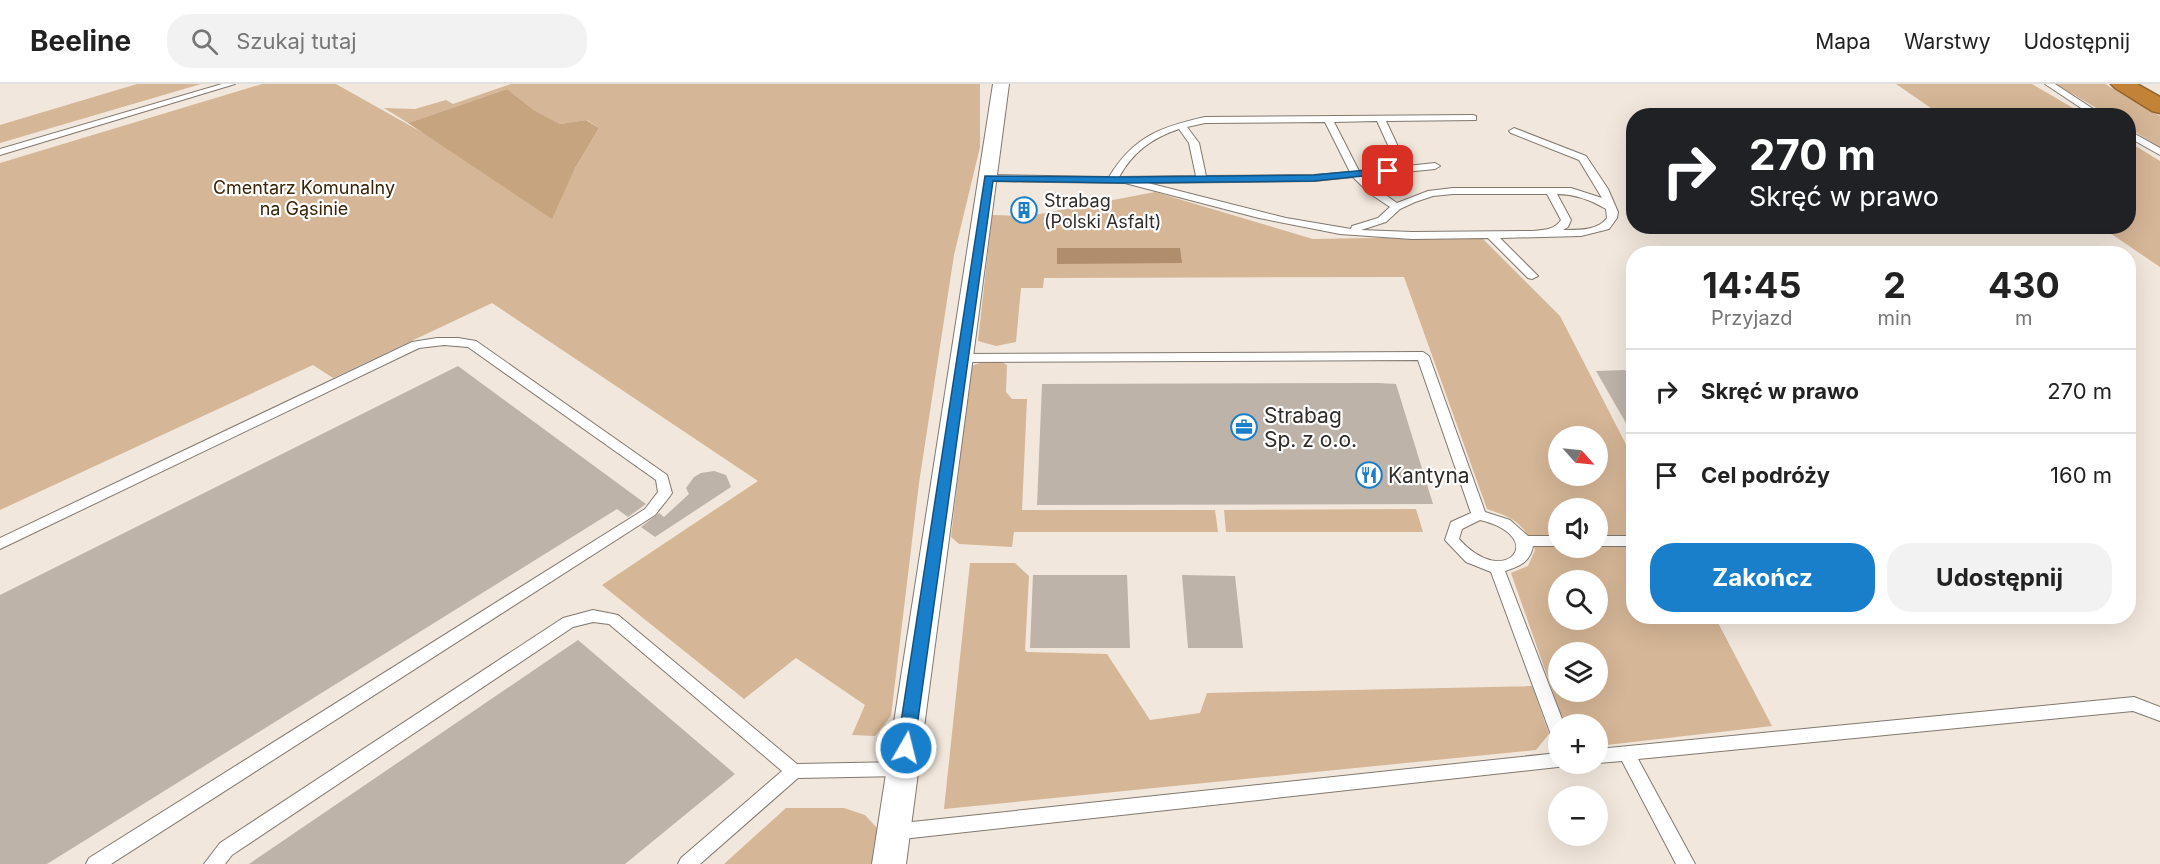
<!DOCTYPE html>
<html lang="pl">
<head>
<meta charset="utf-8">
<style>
  body { margin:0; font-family:Inter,sans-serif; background:#f2f2f2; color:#222; height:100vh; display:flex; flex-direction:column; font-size:22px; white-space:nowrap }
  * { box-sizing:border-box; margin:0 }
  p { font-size:20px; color:#767676 }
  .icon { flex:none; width:33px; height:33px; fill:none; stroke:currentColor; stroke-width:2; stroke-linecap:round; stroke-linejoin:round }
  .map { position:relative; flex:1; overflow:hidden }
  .sheet { position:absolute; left:1626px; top:162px; width:510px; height:378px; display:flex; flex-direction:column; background:#fff; border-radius:24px; box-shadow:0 6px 24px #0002 }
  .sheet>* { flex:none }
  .banner { position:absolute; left:1626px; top:24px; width:510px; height:126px; border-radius:24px; box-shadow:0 6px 24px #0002; background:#202124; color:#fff; overflow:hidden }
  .needle { width:39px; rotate:117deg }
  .controls { position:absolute; left:1548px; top:342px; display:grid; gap:12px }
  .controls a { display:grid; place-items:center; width:60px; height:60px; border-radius:50%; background:#fff; box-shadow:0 6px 24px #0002; font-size:30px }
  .pin { position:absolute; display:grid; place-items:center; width:51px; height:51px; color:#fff; margin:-26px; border-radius:12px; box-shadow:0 3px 9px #0006 }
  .me { position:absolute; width:66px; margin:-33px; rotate:8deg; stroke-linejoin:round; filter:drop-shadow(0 0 4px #0008) }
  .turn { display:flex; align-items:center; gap:21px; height:126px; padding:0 24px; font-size:27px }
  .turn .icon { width:78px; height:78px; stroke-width:2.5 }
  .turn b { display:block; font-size:42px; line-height:51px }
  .eta { display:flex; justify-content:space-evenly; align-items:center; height:102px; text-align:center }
  .eta b { font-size:36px; font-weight:700; line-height:42px }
  .action { display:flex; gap:12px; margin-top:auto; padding:12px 24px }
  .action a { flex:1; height:69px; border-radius:24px; background:#1a7fca; color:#fff; font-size:24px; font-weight:700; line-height:69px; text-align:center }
  .action a+a { background:#f2f2f2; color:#222 }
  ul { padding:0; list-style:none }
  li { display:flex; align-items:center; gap:18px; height:84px; padding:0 24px; border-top:2px solid #e0e0e0 }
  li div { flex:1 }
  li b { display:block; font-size:22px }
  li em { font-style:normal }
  header { display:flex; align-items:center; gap:36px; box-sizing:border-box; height:84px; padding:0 30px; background:#fff; border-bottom:2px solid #e0e0e0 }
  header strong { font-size:28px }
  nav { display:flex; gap:33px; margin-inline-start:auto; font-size:21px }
  .search { width:420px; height:54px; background:#f2f2f2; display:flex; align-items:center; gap:15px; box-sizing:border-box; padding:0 21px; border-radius:24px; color:#767676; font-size:22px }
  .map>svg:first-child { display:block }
  .green { fill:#d5b696; fill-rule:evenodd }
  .forest { fill:#c6a480 }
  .water { fill:#b08e6b }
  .building { fill:#beb3a9 }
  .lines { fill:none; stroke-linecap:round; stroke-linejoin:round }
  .service-casing { stroke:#81786e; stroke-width:2 }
  .minor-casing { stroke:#81786e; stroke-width:2 }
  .motorway-casing { stroke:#906531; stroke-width:3 }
  .service { fill:#fff; fill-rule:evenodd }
  .minor { fill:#fff; fill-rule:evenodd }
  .motorway { fill:#c38336; fill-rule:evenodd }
  .route { fill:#1a7fca; stroke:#115383; stroke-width:1.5 }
  .labels { text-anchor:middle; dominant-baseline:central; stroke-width:4.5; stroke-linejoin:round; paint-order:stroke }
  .far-park-label { font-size:18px; fill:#3b2305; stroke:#fff }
  .far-poi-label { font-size:18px; fill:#302c28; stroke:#fff; text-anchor:start }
  .poi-label { font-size:21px; fill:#302c28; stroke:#fff; text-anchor:start }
</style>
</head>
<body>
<header>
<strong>Beeline</strong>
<div class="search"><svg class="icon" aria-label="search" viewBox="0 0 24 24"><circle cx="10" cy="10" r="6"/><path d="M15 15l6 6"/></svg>Szukaj tutaj</div>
<nav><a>Mapa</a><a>Warstwy</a><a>Udostępnij</a></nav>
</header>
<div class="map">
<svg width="2160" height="780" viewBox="0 0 2160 780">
  <rect width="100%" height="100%" fill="#f2e7dc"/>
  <path class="green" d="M137 0H201L0 59V41Z
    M262 0H336L425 50 574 86 599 44 587 36 560 40 534 26 507 5 408 39 384 24 415 25 446 16 453 20 511 0H980V63L954 171 919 399 891 632 875 652 852 651 865 621 796 574 744 615 602 501 758 397 492 219 333 294 313 281 0 426V79Z
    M1896 0H2032L2085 31H1941Z
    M2056 0H2105L2160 32V63L2129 44 2128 32 2108 31Z
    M2129 58 2160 77V183L2101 143 2128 142Z
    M1155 108 1313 155 1480 152 1560 232 1633 374 1634 532 1715 533 1772 642 1598 662V640H1564L1511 489 1528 482 1535 466C1524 439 1514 434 1487 425L1404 193 1044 194 1043 204H1021L1016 258 996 262 978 257 992 131 1029 132ZM1558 352H1598V392H1558ZM1558 424H1598V464H1558ZM1558 496H1598V536H1558ZM1558 568H1598V608H1558Z
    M995 274 1007 281 1006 308 1012 315H1027L1022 426H1215L1218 448H1014L1012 463 959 460 951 453 971 282Z
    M1416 425 1423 448H1226L1224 426Z
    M970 479H1015L1029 492 1025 566 1027 568 1107 570 1150 636 1200 629 1207 609 1532 602 1549 650 1536 666 944 725Z
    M786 724H844L865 731 877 744 876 780H724Z"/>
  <path class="forest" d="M507 5 534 26 560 40 586 36 599 44 574 86 552 135 408 39Z"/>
  <path class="water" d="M1057 164H1180L1182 179 1057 180Z"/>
  <path class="building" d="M458 282 646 420 628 433 617 425 47 780H0V511Z
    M1625 286 1629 293H1634V353L1596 287Z
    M1378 299 1396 300 1433 420 1037 421 1042 300Z
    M714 387 726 391 731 403 655 453 641 443 659 429 664 433 689 410 686 404 694 393 701 389Z
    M1033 491H1127L1130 564H1030Z
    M1182 491 1235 492 1243 564H1188Z
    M578 556 735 690 625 780H249Z"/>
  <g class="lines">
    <g class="service-casing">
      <path id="service" d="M222 0H235L0 71V65Z
        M2045 0H2055L2104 32H2093Z
        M1473 31 1476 32V36L1386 37 1407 82 1435 79 1440 82 1435 85 1364 92 1377 105 1397 119 1428 107 1453 104H1571L1602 114 1579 76 1511 49 1509 47 1514 44 1586 72 1608 105 1618 128 1617 134 1609 145 1581 152 1500 154 1538 192 1532 195 1528 194 1488 154 1412 155 1340 150 1259 134 1125 99 989 97 984 94 989 91 1109 93C1134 52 1161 43 1205 33ZM1377 37 1398 83 1359 87 1334 38ZM1325 38 1350 88 1314 91 1206 92 1199 59 1187 43 1205 39ZM1179 45 1189 59 1196 92 1119 93C1133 68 1152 54 1179 45ZM1353 93 1369 109 1390 123 1378 134 1352 142 1351 145 1286 134 1148 99 1314 97ZM1453 110H1547L1561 136C1555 146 1543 146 1532 147L1412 148 1361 146 1386 138 1400 125 1415 118 1433 112ZM1557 110C1574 110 1591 116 1606 125L1607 134C1597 147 1578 146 1563 146L1568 143 1571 136Z
        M2128 46 2160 64V71L2128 53Z
        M437 254H458L476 257 667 391 672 409 670 412 655 431 111 780H86L89 774 645 425 658 408 656 396 468 263 444 261 419 264 0 465V454L412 258Z
        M1423 268 1429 272 1485 428 1510 436 1528 452H1558V462H1533C1530 478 1520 482 1505 487L1564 640H1558V655L1552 653 1550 648 1491 488 1466 478 1445 456 1451 438 1471 429 1418 276 962 278 956 274 962 270ZM1480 436C1550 453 1505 507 1459 455L1462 445Z
        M1598 452H1634V462H1598Z
        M593 526 618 531 797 680 902 678 908 680 911 685 908 690 902 692 798 694 700 780H678L681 774 782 687 609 540 593 538 573 543 232 771 225 780H204L220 759 563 534Z
        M2134 613 2160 623V637L2133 627 1638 675 1695 780H1676L1622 677 1598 679V665Z
        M1558 669V680H1565L1558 683 893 756 887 754 884 748 887 742 893 740Z"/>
    </g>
    <g class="minor-casing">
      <path id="minor" d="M993 0H1009L906 780H872Z"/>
    </g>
    <g class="motorway-casing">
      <path id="motorway" d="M2111 0H2137L2160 13V29L2152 27 2115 4Z"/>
    </g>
    <use href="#service" class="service"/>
    <use href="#minor" class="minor"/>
    <use href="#motorway" class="motorway"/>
  </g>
  <path class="route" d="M1388 84 1393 87 1392 89 1314 97 1125 99 993 97 914 664 912 669 906 671 900 669 897 664 985 92 1125 93 1314 91Z"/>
  <defs>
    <g id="building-ring" transform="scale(1.35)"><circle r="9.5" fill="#fff" stroke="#1a7fca" stroke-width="1.5"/><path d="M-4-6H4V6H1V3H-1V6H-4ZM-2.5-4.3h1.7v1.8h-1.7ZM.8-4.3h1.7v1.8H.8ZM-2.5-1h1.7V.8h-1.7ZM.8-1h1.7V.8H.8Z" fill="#1a7fca"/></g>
    <g id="office-ring" transform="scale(1.35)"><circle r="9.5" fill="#fff" stroke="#1a7fca" stroke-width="1.5"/><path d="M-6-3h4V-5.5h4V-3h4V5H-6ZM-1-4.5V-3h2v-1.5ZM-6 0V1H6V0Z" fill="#1a7fca"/></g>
    <g id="restaurant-ring" transform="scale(1.35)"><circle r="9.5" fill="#fff" stroke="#1a7fca" stroke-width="1.5"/><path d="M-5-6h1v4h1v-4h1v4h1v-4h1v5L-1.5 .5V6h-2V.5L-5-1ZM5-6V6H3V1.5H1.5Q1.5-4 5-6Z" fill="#1a7fca"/></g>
  </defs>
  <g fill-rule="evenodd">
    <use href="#building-ring" x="1024" y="126"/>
    <use href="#office-ring" x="1244" y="343"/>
    <use href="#restaurant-ring" x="1369" y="391"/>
  </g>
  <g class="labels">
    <g class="far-park-label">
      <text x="304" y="103">Cmentarz Komunalny<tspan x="304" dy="21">na Gąsinie</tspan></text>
    </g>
    <g class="far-poi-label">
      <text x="1044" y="116">Strabag<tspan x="1044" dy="21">(Polski Asfalt)</tspan></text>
    </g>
    <g class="poi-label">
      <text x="1264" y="331">Strabag<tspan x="1264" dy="24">Sp. z o.o.</tspan></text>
      <text x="1388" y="391">Kantyna</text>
    </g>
  </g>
</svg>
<div class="controls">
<a><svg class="needle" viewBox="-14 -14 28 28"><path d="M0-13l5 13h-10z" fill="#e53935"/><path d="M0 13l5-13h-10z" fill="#767676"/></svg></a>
<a><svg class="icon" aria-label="sound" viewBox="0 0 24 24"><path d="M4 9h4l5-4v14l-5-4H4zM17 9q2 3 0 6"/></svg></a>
<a><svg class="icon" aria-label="search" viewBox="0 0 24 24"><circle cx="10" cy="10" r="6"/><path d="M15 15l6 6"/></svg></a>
<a><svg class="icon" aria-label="layers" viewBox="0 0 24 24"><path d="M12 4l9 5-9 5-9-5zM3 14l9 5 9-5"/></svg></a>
<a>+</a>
<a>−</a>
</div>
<div class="pin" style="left:1388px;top:87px;background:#d93025"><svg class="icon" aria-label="arrive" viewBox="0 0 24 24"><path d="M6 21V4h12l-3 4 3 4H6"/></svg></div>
<svg class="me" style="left:906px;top:664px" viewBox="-20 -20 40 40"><circle r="17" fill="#1a7fca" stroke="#fff" stroke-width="3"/><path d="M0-11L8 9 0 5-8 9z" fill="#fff"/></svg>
<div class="banner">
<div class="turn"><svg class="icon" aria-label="right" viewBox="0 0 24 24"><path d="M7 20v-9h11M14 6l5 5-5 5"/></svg><div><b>270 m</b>Skręć w prawo</div></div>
</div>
<section class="sheet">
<div class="eta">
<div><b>14:45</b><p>Przyjazd</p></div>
<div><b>2</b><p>min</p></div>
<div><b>430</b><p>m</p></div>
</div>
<ul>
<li><svg class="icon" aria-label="right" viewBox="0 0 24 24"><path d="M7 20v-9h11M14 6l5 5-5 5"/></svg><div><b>Skręć w prawo</b></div><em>270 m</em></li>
<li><svg class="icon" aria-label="arrive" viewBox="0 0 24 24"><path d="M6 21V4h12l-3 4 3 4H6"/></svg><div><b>Cel podróży</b></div><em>160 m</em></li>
</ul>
<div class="action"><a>Zakończ</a><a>Udostępnij</a></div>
</section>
</div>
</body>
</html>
